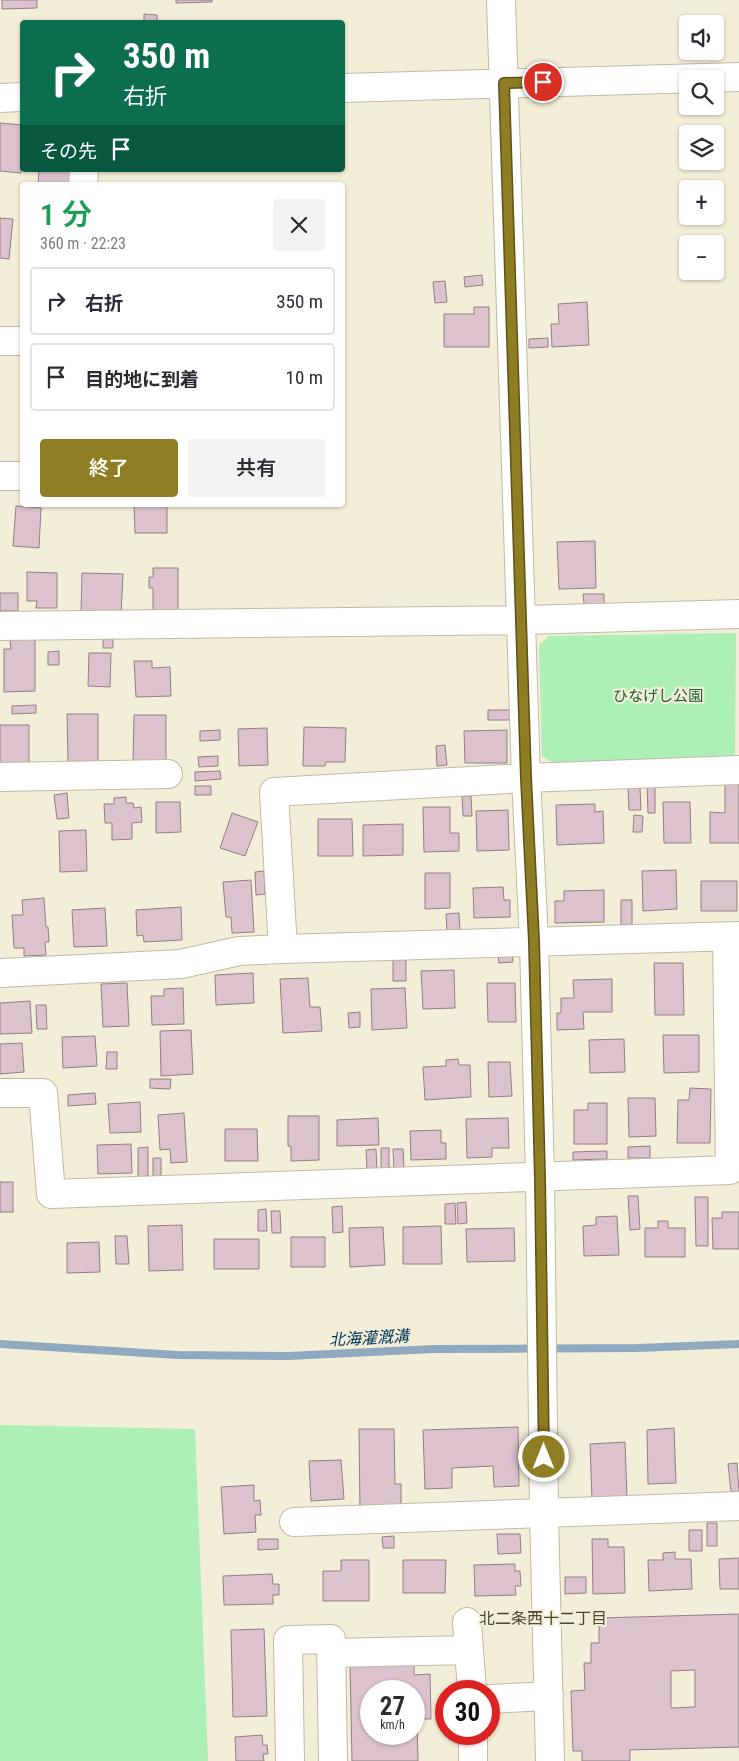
<!DOCTYPE html>
<html lang="ja">
<head>
<meta charset="utf-8">
<style>
  body { margin:0; font-family:"Roboto Condensed","Noto Sans JP",sans-serif; background:#f2f2f3; color:#2b2b33; height:100vh; display:flex; flex-direction:column; font-size:19px; white-space:nowrap }
  * { box-sizing:border-box; margin:0 }
  p { font-size:16px; color:#7c7c81 }
  .icon { flex:none; width:28px; height:28px; fill:none; stroke:currentColor; stroke-width:2; stroke-linecap:round; stroke-linejoin:round }
  .map { position:relative; flex:1; overflow:hidden }
  .details { position:absolute; left:20px; top:182px; width:325px; height:325px; display:flex; flex-direction:column; background:#fff; border-radius:5px; box-shadow:0 1px 4px #0004 }
  .details>* { flex:none }
  .hud { position:absolute; left:20px; top:20px; width:325px; height:152px; border-radius:5px; box-shadow:0 1px 4px #0004; background:#0b6e4f; color:#fff; overflow:hidden }
  .buttons { position:absolute; left:679px; top:15px; display:grid; gap:10px }
  .buttons a { display:grid; place-items:center; width:45px; height:45px; border-radius:5px; background:#fff; box-shadow:0 1px 4px #0004; font-size:25px }
  .speed { position:absolute; left:360px; top:1680px; display:flex; gap:10px; font-size:25px; font-weight:700; text-align:center }
  .speed>* { display:grid; place-content:center; width:65px; height:65px; border-radius:50%; background:#fff; box-shadow:0 1px 4px #0004; line-height:1 }
  .speed small { font-size:12px; font-weight:400 }
  .speed .limit { border:8px solid #d22; background:#fff; color:#111 }
  .pin { position:absolute; display:grid; place-items:center; width:42px; height:42px; color:#fff; margin:-21px; border:2px solid #fff; border-radius:50%; box-shadow:0 1px 5px #0007 }
  .me { position:absolute; width:55px; margin:-28px; rotate:0deg; stroke-linejoin:round; filter:drop-shadow(0 0 4px #0008) }
  .turn { display:flex; align-items:center; gap:18px; height:105px; padding:0 20px; font-size:22px }
  .turn .icon { width:65px; height:65px; stroke-width:2.5 }
  .turn b { display:block; font-size:35px; line-height:42px }
  .then { display:flex; align-items:center; height:48px; padding:0 20px; background:#0003; gap:10px; font-size:19px }
  .round { display:grid; place-items:center; flex:none; width:52px; height:52px; border-radius:5px; background:#f2f2f3 }
  .summary { display:flex; align-items:center; justify-content:space-between; height:85px; padding:0 20px }
  h1 { font-size:30px; font-weight:600; line-height:38px; color:#1e9e55 }
  .primary-button { display:flex; gap:10px; margin-top:auto; padding:10px 20px }
  .primary-button a { flex:1; height:58px; border-radius:5px; background:#8f7d23; color:#fff; font-size:20px; font-weight:600; line-height:58px; text-align:center }
  .primary-button a+a { background:#f2f2f3; color:#2b2b33 }
  ul { padding:0; list-style:none }
  li { display:flex; align-items:center; gap:15px; height:68px; margin:0 10px 8px; padding:0 10px; border:2px solid #e1e1e2; border-radius:5px }
  li div { flex:1 }
  li b { display:block; font-size:19px }
  li em { font-style:normal }
  .map>svg:first-child { display:block }
  .green { fill:#acefb7 }
  .lines { fill:none; stroke-linecap:round; stroke-linejoin:round }
  .stream { stroke:#8faac0; stroke-width:8 }
  .building { fill:#dbc2cc; stroke:#957e87; fill-rule:evenodd }
  .minor-casing { stroke:#bfbaa4; stroke-width:30 }
  .minor { stroke:#fff; stroke-width:28 }
  .route-casing { stroke:#5d5117; stroke-width:12 }
  .route { stroke:#8f7d23; stroke-width:9 }
  .labels { text-anchor:middle; dominant-baseline:central; stroke-width:4.5; stroke-linejoin:round; paint-order:stroke }
  .park-label { font-size:15px; fill:#17612d; stroke:#f3eed7 }
  .water-label { font-size:16px; font-style:italic; fill:#00365a; stroke:#f3eed7 }
  .neighbourhood-label { font-size:16px; fill:#4d4935; stroke:#f3eed7 }
</style>
</head>
<body>
<div class="map">
<svg width="739" height="1761" viewBox="0 0 739 1761">
  <rect width="100%" height="100%" fill="#f3eed7"/>
  <path class="green" d="M736 633 735 757 552 762 542 756 539 645 549 636Z
    M0 1425 195 1429 208 1761H0Z"/>
  <g class="lines">
    <path class="stream" d="M0 1344 178 1355 288 1356 434 1349 637 1348 739 1344"/>
  </g>
  <path class="building" d="M2 0H37V8L2 9Z
    M176 0H212V2L176 3Z
    M144 14 157 15V22H144Z
    M0 123 22 125 21 173 0 171Z
    M39 170H71L70 185H38Z
    M0 218 13 219 9 259 0 258Z
    M482 275 483 285 465 287 464 277Z
    M445 281 447 302 435 303 433 282Z
    M587 302 589 345 552 347 551 324H559L558 304Z
    M474 307H489V347H444V314H474Z
    M548 338V347L529 348V339Z
    M134 505H167V533H135Z
    M16 506 41 508 39 548 13 546Z
    M595 541 596 588 559 589 557 542Z
    M153 568H178V612H153V588H149V577H153Z
    M27 572 57 573V608H36L37 601H27Z
    M82 573 123 574 121 614 81 612Z
    M0 593H18V611H0Z
    M583 594H604V604H584Z
    M103 638H113V648H103Z
    M35 639V691L4 692V649H11L10 640Z
    M59 651V665H48V652Z
    M89 653H111L110 687 88 686Z
    M134 661H152V668L170 667 171 696 136 697Z
    M36 705V713L12 714V706Z
    M488 710H510V720H488Z
    M67 714H98V762H68Z
    M134 715H166V763H133Z
    M0 725H29V763H0Z
    M304 727 346 728 345 762H326L325 766H303Z
    M267 728 268 765 239 766 238 729Z
    M220 730V740L200 741V731Z
    M507 730V763H465L464 731Z
    M445 745 447 765 437 766 436 746Z
    M218 756V766L199 767 198 757Z
    M220 771 221 779 195 781V772Z
    M725 783H739V843H710V812L725 813Z
    M195 786H211V795H195Z
    M647 787H655V813H648Z
    M628 788H640L641 810H629Z
    M67 793 69 818 57 819 54 795Z
    M462 796H471L472 816H463Z
    M126 797V803H133L134 808 141 807 142 822 132 823V839L112 840V823H105L104 804H114V798Z
    M156 802H180L181 832 156 833Z
    M663 802H690L691 843H664Z
    M595 804V812L603 811 604 843 557 845 556 805Z
    M423 807H450V833H459V851L424 852Z
    M508 810 509 850 477 851 476 811Z
    M232 813 258 822 245 856 220 848Z
    M634 815 643 816 642 832H633Z
    M318 819H352L353 856H318Z
    M403 824V855L363 856V825Z
    M86 830 87 871 60 872 59 831Z
    M676 870 677 909 643 911 642 871Z
    M264 871 265 894 256 895 255 872Z
    M425 873H450V908L425 909Z
    M251 880 254 932 232 933 231 917H226L223 882Z
    M701 881H737V911H701Z
    M503 887 504 900H510V917L474 918 473 888Z
    M604 890V922L555 923V901H564V891Z
    M44 898 46 927H48L49 942H45L46 955 24 956V948H14L12 915H23L22 900Z
    M621 900H632V925H621Z
    M181 907 182 940 144 942 143 935 137 936 136 910Z
    M105 908 107 946 74 947 72 910Z
    M459 913 460 930 447 931 446 914Z
    M512 952 513 962 499 963 498 954Z
    M393 960H406V981H393Z
    M654 963H683L684 1015H655Z
    M454 970 455 1008 423 1009 421 971Z
    M253 973 254 1003 216 1005 215 975Z
    M308 978 310 1007H320L322 1031 283 1033 280 979Z
    M612 979V1012H583L584 1029 557 1030V1013H561V998H574L573 980Z
    M127 983 129 1026 103 1027 101 984Z
    M487 983H515L516 1022H488Z
    M183 988 184 1024 152 1025 151 996H164V989Z
    M405 988 407 1028 372 1030 371 989Z
    M30 1001 32 1033 0 1034V1003Z
    M36 1005H46L47 1029H37Z
    M360 1012V1027L349 1028 348 1013Z
    M191 1030 193 1074 161 1076 160 1031Z
    M663 1035H699V1072L664 1073Z
    M95 1036 97 1066 63 1068 62 1037Z
    M624 1039 625 1072 590 1073 589 1040Z
    M22 1043 24 1072 0 1074V1044Z
    M107 1052H117V1069H106Z
    M458 1059 459 1065H470L471 1097 425 1100 423 1067 446 1066V1060Z
    M488 1062H510L512 1096 489 1097Z
    M150 1079H171L170 1089 150 1088Z
    M690 1088 711 1089 710 1143H677L678 1100H689Z
    M95 1093 96 1104 68 1106V1095Z
    M628 1098H655L656 1136 629 1137Z
    M140 1102 141 1132 110 1133 108 1104Z
    M588 1103H607V1144H574V1110H588Z
    M184 1113 187 1162 171 1163 170 1149 160 1150 158 1115Z
    M288 1116H319V1160L291 1161V1146H288Z
    M378 1118 379 1145 337 1146V1120Z
    M508 1118 509 1148H492V1157L467 1158 466 1119Z
    M225 1129H257L258 1161H225Z
    M441 1130V1143H446V1159L411 1160 410 1131Z
    M131 1144 132 1173 98 1174 97 1145Z
    M650 1146V1158H628V1147Z
    M148 1147V1176L138 1177V1148Z
    M381 1148H389V1169H381Z
    M376 1149 377 1170H367L366 1150Z
    M393 1149H403L404 1169H394Z
    M607 1151V1159L573 1160V1152Z
    M153 1158H161V1178H153Z
    M0 1182H13V1212H0Z
    M628 1196H638L640 1229 630 1230Z
    M695 1197H708V1246H696Z
    M466 1202 467 1223 458 1224 457 1203Z
    M455 1203 456 1224H445V1204Z
    M342 1206 343 1232 333 1233 332 1207Z
    M266 1209 267 1231H258V1210Z
    M271 1211H280L281 1233H272Z
    M722 1212H739V1249H713L712 1218H722Z
    M617 1216 619 1255 584 1256 583 1226 596 1225V1217Z
    M658 1221H668V1228H685V1257H645V1228H658Z
    M182 1225 183 1270 149 1271 148 1226Z
    M441 1226 442 1264H403V1227Z
    M383 1227 385 1265 350 1267 349 1228Z
    M514 1228 515 1261 467 1262 466 1229Z
    M115 1236H127L129 1264H116Z
    M291 1237H325V1267H291Z
    M214 1239H259V1269H214Z
    M99 1242 100 1272 67 1273V1243Z
    M518 1427 519 1486 494 1487 493 1466 452 1468V1488L425 1489 423 1430Z
    M674 1428 676 1483 648 1484 647 1430Z
    M359 1429H394L395 1484H401V1511H360Z
    M625 1442 627 1498 592 1499 590 1444Z
    M341 1460 344 1499 311 1501 309 1461Z
    M737 1463 739 1492H731L728 1464Z
    M254 1485V1501L260 1500 261 1515H255L256 1532 224 1534 221 1487Z
    M707 1523H717V1546H707Z
    M689 1530H702V1551H689Z
    M497 1534H520L521 1553 498 1554Z
    M394 1536V1548H383L382 1537Z
    M258 1539H278V1549L258 1550Z
    M592 1539H608V1547H624L625 1593 593 1594Z
    M675 1552V1559H691L692 1589 649 1591 648 1560H663V1553Z
    M739 1558V1589H720L719 1559Z
    M341 1560H369V1601H323V1571H341Z
    M403 1560H446L445 1593H403Z
    M515 1564V1571H520L521 1586H515L516 1595 475 1596 474 1565Z
    M272 1574 273 1584H279V1595H273V1604L224 1605 223 1576Z
    M565 1577H586V1593L565 1594Z
    M739 1614V1747L630 1750V1761H582V1751H573L571 1691 585 1690 584 1663H591V1643H599V1618ZM695 1670V1707L671 1708V1671Z
    M264 1629 267 1716 233 1717 231 1630Z
    M414 1663V1675L430 1674 431 1719H417L418 1761H352L350 1665ZM371 1691H414V1734H371Z
    M262 1735 263 1745H267L268 1754H263L264 1761H236L235 1737Z"/>
  <g class="lines">
    <g class="minor-casing">
      <path id="minor" d="M501 0 526 778 534 941 540 1178 544 1512 550 1761
        M342 88 739 77
        M0 98 22 97
        M83 185 84 170
        M0 341H22
        M0 476H22
        M0 626 522 620 739 614
        M0 777 168 774
        M283 949 274 792 526 778 739 770
        M0 973 181 964 239 951 283 949 739 936
        M0 1093H43L51 1194 730 1170 727 937
        M294 1522 739 1506
        M467 1622 472 1691
        M331 1653 469 1650
        M489 1699 549 1696
        M473 1734V1761
        M290 1761 288 1640 331 1639 333 1761"/>
    </g>
    <use href="#minor" class="minor"/>
  </g>
  <g class="lines">
    <g class="route-casing">
      <path id="route" d="M543 82 504 83 526 778 534 941 540 1178 544 1457"/>
    </g>
    <use href="#route" class="route"/>
  </g>
  <g class="labels">
    <g class="park-label">
      <text x="658" y="696">ひなげし公園</text>
    </g>
    <g class="water-label">
      <text transform="translate(369 1338) rotate(-3)">北海灌漑溝</text>
    </g>
    <g class="neighbourhood-label">
      <text x="543" y="1618">北二条西十二丁目</text>
    </g>
  </g>
</svg>
<div class="buttons">
<a><svg class="icon" aria-label="sound" viewBox="0 0 24 24"><path d="M4 9h4l5-4v14l-5-4H4zM17 9q2 3 0 6"/></svg></a>
<a><svg class="icon" aria-label="search" viewBox="0 0 24 24"><circle cx="10" cy="10" r="6"/><path d="M15 15l6 6"/></svg></a>
<a><svg class="icon" aria-label="layers" viewBox="0 0 24 24"><path d="M12 4l9 5-9 5-9-5zM3 14l9 5 9-5"/></svg></a>
<a>+</a>
<a>−</a>
</div>
<div class="speed"><div>27<small>km/h</small></div><div class="limit">30</div></div>
<div class="pin" style="left:543px;top:82px;background:#d93025"><svg class="icon" aria-label="arrive" viewBox="0 0 24 24"><path d="M6 21V4h12l-3 4 3 4H6"/></svg></div>
<svg class="me" style="left:544px;top:1457px" viewBox="-20 -20 40 40"><circle r="17" fill="#8f7d23" stroke="#fff" stroke-width="3"/><path d="M0-11L8 9 0 5-8 9z" fill="#fff"/></svg>
<div class="hud">
<div class="turn"><svg class="icon" aria-label="right" viewBox="0 0 24 24"><path d="M7 20v-9h11M14 6l5 5-5 5"/></svg><div><b>350 m</b>右折</div></div>
<div class="then">その先<svg class="icon" aria-label="arrive" viewBox="0 0 24 24"><path d="M6 21V4h12l-3 4 3 4H6"/></svg></div>
</div>
<section class="details">
<div class="summary"><div><h1>1 分</h1><p>360 m · 22:23</p></div><a class="round"><svg class="icon" aria-label="close" viewBox="0 0 24 24"><path d="M6 6l12 12M18 6L6 18"/></svg></a></div>
<ul>
<li><svg class="icon" aria-label="right" viewBox="0 0 24 24"><path d="M7 20v-9h11M14 6l5 5-5 5"/></svg><div><b>右折</b></div><em>350 m</em></li>
<li><svg class="icon" aria-label="arrive" viewBox="0 0 24 24"><path d="M6 21V4h12l-3 4 3 4H6"/></svg><div><b>目的地に到着</b></div><em>10 m</em></li>
</ul>
<div class="primary-button"><a>終了</a><a>共有</a></div>
</section>
</div>
</body>
</html>
